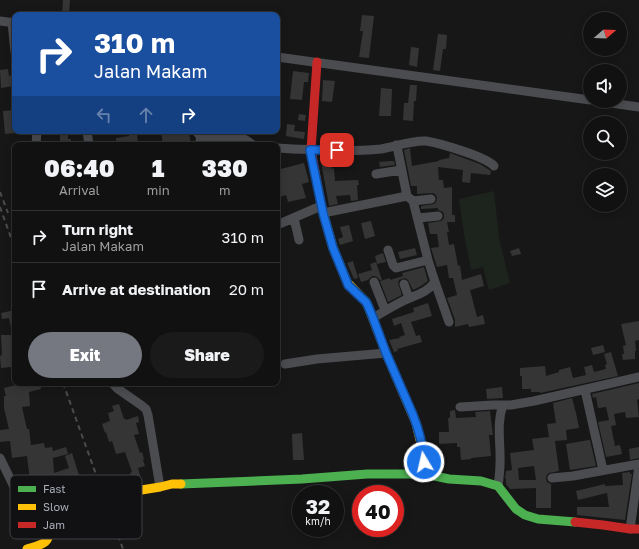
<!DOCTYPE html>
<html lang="en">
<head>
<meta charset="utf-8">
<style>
  body { margin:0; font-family:"Golos Text",sans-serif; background:#1a1a1a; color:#f1f3f6; height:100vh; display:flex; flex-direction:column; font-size:15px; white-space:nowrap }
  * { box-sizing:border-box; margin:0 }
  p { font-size:13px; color:#9c9d9f }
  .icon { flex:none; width:22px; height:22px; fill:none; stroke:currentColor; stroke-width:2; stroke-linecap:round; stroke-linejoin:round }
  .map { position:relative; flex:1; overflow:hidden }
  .drawer { position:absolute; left:12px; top:142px; width:268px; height:244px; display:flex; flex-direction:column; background:#111; border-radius:8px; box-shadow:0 2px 10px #0003,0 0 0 1px #303131 }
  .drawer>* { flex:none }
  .hud { position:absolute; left:12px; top:12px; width:268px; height:122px; border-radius:8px; box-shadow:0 2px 10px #0003,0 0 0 1px #303131; background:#1a4fa0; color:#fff; overflow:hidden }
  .needle { width:26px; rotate:71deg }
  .controls { position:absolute; left:583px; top:12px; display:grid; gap:8px }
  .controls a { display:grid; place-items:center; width:44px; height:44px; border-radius:50%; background:#111; box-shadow:0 2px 10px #0003,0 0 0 1px #303131; font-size:20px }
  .speed { position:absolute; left:292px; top:485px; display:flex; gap:8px; font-size:20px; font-weight:700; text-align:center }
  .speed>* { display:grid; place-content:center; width:52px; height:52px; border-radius:50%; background:#111; box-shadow:0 2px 10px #0003,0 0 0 1px #303131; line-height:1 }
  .speed small { font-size:10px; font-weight:400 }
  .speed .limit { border:6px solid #d22; background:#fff; color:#111 }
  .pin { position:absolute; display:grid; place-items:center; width:34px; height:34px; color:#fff; margin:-17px; border-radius:8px; box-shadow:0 2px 6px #0006 }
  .me { position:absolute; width:44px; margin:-22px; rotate:351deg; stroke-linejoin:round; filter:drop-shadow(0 0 3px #0008) }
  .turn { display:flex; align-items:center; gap:14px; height:84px; padding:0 16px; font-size:18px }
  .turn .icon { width:52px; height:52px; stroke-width:2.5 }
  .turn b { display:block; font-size:28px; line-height:34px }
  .lanes { display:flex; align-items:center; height:38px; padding:0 16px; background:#0003; justify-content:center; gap:20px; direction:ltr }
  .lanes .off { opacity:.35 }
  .eta { display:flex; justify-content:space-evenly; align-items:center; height:68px; text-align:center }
  .eta b { font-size:24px; font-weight:800; line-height:28px }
  .action { display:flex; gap:8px; margin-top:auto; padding:8px 16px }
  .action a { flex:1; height:46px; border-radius:24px; background:#757880; color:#fff; font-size:16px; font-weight:800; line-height:46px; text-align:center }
  .action a+a { background:#1a1a1a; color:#f1f3f6 }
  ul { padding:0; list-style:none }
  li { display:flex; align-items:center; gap:12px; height:52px; padding:0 16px; border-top:1px solid #303131 }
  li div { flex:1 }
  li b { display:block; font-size:15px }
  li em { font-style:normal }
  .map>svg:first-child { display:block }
  .green { fill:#1d241e }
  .building { fill:#353536; fill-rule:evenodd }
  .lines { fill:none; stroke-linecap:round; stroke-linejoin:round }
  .street { stroke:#4b4c50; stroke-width:9 }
  .fast { stroke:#4caf50; stroke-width:9 }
  .slow { stroke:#ffc107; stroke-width:9 }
  .jam { stroke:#c62828; stroke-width:9 }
  .rail { stroke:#4b4c4f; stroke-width:2; stroke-dasharray:5 4; stroke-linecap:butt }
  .route-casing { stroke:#114b97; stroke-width:10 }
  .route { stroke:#1a73e8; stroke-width:7 }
  .key { fill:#111113; stroke:#3e4045; stroke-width:1 }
  .key-label { font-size:11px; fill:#a8adb8 }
</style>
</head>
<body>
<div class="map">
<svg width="639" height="549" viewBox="0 0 639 549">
  <rect width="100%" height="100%" fill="#171717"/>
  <path class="green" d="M494 191 499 238 510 283 489 290 483 267 471 270 464 234 459 199Z"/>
  <path class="building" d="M63 0H70L69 15H62Z
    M362 15 374 16 369 58 359 57 363 31H360Z
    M438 34 447 35 446 49H443L440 71 433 70Z
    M411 47 419 48 417 67 409 65Z
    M8 69 9 76 12 75 14 86 1 88 0 70Z
    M293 71 309 73 308 82H304L302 100 290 99Z
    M323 80 335 81 332 102 322 101Z
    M410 85H417L416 101H414L413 121 403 120 404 103H408Z
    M381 88 392 89 391 116H379Z
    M14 110V121H15V133L5 134 3 111Z
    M299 114 306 115 305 121 298 120Z
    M287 124 295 125 294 131 305 132 304 139 286 136Z
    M60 131H68V139H71V145H60Z
    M161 131H189L191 145H163Z
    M137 132 138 145H116V138L129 136V133Z
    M410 148 412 166 439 161V160L449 158 450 153 480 164 491 171 490 175 471 173 470 183 462 182 463 170 438 167 439 180H443L444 188 452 187V215H455V222H447L449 232H447L449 245 454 244 458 266 460 265 462 280 481 274 484 286 470 290 477 317 483 315 485 324 469 327 468 324 455 327V320L447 298 457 295 453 278H449L447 265 437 267 431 248 439 247 437 234H430L428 223 441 221 444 218V215L443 212 438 210V208L421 209V206L434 204 436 202 437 198 436 195 433 193 417 194V186H411L404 150Z
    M320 156H331L332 169 334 168 335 181 358 180 359 185H357L358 200 351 201 350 195 336 196 338 204 329 206Z
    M390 161H394L395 165 380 167 379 162Z
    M304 163 309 182 302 184 306 198 288 202 286 195 277 198V170Z
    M371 221 375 236 365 239 361 223Z
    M349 225 353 241 340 245 338 239 343 237 340 227Z
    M415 248 417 255 400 259 398 252Z
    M519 248 521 254 512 256 510 251Z
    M383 253 386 262 377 264 375 256Z
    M353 261 358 278 354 279 347 263Z
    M376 262 382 280H380L378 278 375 276H372L368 280 361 282 358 274 372 270 370 264Z
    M424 267 428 281 421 286 413 290 408 280 405 278 399 280 398 283 402 295 388 302 380 281 390 278V280L403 276 402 273Z
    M428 303 432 316 411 322 416 336 420 335 422 342 397 349 398 351 394 352 389 340 400 338 399 337 405 335 401 323 394 326 392 319 414 312 413 308Z
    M15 310V332H12L9 318 2 319 1 313Z
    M639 321V340L635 341 636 351H635V359L623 360 622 354H624L623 346 626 345 621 324Z
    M1 335H15V358L11 359V367L1 368 0 356 2 355Z
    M603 345 605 352 593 355 591 348Z
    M611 352 618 376 540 393V392H531V389H522V376H520V368L545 366 546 376 559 372V370L570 367 573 378 586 375 584 367 592 365 594 372 606 369 605 365 607 364 604 354Z
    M16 383H40L41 389 29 392 30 406 22 407 27 429H29L31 445 44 443 45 448 52 447 53 451 66 447 68 454 53 458 54 473 69 468 65 456 72 453 80 478 76 480 78 488 61 494V498L52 499 50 479 30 481 27 456 12 458 10 441 0 442V430L9 429 4 408V396H6L4 388 16 385Z
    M639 383V399L637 400 639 417 626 418 625 412 614 414 616 425 611 426 615 446 620 445 622 454 606 457 598 422 609 420 606 407 598 408 596 397 593 398 592 394Z
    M502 387 503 398 487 399 486 389Z
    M572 398 576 413 579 428 566 430 567 440 555 441 559 471 549 473 547 475 546 478 547 482 551 484V508H536V488L510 489 506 484V479L505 478 506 471 512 470 510 453 534 450 532 439 549 437 547 424 556 423 553 403ZM534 466 536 480H519L518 468Z
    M119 404 124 419H126V420L138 416 139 422 136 423 139 434 134 435 140 453 142 452 144 459 143 460 145 466 138 468 142 482 140 483 134 484 130 473 132 472 125 452 116 454 112 441 109 442 106 432 105 433 102 424 110 421 108 413 114 411 112 406Z
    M455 410 456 418 476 417 475 412 490 411 493 435H489L491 456 471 458V459L461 460 460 447H457V443L439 444V432H449L448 418H450V411Z
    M302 433 304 460H293L292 434Z
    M589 440H590L596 466 570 470 566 444Z
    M639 447V458L630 460 629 449Z
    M630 472V474H632L625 520 577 515V507H609L607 493 578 500 576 491 605 484V486L623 485 622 473Z"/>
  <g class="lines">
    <path class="street" d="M0 21 15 23
      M12 22 15 52
      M277 57 590 100
      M597 101 639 107
      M87 131 89 145
      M196 131 201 137 199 145
      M201 137 206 138H241L246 140 253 145
      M36 145 37 131
      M396 145 398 151 407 196
      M277 148C311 150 347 152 381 149 394 147 412 140 426 141 439 143 487 157 494 166
      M376 174 401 170
      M413 201 431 199
      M323 213 407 196 413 201 428 260 435 282C427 293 415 295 403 301 393 306 383 312 373 318
      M294 218 299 240
      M418 218 438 216
      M277 225 321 206
      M388 250 393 265 396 268 428 260
      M374 282 385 310
      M435 282 449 322
      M404 284 409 298
      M285 364 317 359 386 353
      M112 383 118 389 141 405 146 409 148 415 160 487
      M585 390 603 470
      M460 407 493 405H503
      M0 458 17 493 25 499 54 508
      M552 478 573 476 639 464
      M498 486C499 478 500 471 500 464 501 444 496 424 503 405H511L534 401 639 377
      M630 529 639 466"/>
    <path class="fast" d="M181 484 302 479 367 474H425L449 479 481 481 498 486 516 509 525 515 538 519 575 522"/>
    <path class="slow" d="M322 209 333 248 347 282 366 302 368 306 386 353 416 423 421 444 425 474
      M27 549C33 547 40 546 45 542 52 536 53 517 54 508L92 498 160 487 172 484H181"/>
    <path class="jam" d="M317 62 311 150 322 209
      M575 522 603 525 630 529H639"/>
    <path class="rail" d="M0 192 8 213
      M0 207 15 249
      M63 383 123 549"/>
  </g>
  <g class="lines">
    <g class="route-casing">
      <path id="route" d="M337 150H310L323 213 333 248 347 282 348 285 366 302 368 306 373 318 386 353 413 415C419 430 423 446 424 462"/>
    </g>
    <use href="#route" class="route"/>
  </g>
  <rect x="10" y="475" width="132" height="64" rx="6" class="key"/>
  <rect x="18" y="486" width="18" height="6" fill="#4caf50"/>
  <rect x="18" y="504" width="18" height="6" fill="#ffc107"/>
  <rect x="18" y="522" width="18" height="6" fill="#c62828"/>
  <g class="key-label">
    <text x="43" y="493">Fast</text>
    <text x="43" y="511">Slow</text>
    <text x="43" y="529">Jam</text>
  </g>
</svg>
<div class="controls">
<a><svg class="needle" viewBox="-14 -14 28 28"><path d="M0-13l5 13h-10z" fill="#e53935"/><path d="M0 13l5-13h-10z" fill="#9c9d9f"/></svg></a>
<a><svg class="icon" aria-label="sound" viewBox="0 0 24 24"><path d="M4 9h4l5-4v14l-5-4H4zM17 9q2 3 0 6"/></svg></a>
<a><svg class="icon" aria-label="search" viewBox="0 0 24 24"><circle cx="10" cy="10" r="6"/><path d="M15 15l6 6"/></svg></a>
<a><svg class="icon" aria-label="layers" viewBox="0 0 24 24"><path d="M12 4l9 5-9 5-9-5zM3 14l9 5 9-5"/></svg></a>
</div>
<div class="speed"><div>32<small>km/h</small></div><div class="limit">40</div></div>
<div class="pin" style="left:337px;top:150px;background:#d93025"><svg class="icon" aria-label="arrive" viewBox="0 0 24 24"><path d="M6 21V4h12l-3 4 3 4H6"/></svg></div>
<svg class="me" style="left:424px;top:462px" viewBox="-20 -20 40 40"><circle r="17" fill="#1a73e8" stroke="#fff" stroke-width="3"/><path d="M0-11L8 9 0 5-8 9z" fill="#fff"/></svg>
<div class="hud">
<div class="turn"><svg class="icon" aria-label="right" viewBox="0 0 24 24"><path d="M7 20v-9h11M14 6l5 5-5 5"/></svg><div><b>310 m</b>Jalan Makam</div></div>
<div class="lanes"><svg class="icon off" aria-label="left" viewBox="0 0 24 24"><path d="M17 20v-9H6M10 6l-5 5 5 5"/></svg><svg class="icon off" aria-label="ahead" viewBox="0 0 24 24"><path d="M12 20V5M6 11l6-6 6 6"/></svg><svg class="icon" aria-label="right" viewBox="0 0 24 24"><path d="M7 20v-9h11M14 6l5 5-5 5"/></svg></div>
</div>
<section class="drawer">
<div class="eta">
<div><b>06:40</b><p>Arrival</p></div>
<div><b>1</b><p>min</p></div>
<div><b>330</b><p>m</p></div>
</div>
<ul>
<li><svg class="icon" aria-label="right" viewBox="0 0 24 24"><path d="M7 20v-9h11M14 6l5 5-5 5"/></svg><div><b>Turn right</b><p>Jalan Makam</p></div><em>310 m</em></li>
<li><svg class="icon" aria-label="arrive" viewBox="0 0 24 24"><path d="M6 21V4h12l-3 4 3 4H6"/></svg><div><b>Arrive at destination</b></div><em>20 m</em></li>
</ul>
<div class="action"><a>Exit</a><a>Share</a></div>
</section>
</div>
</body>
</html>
